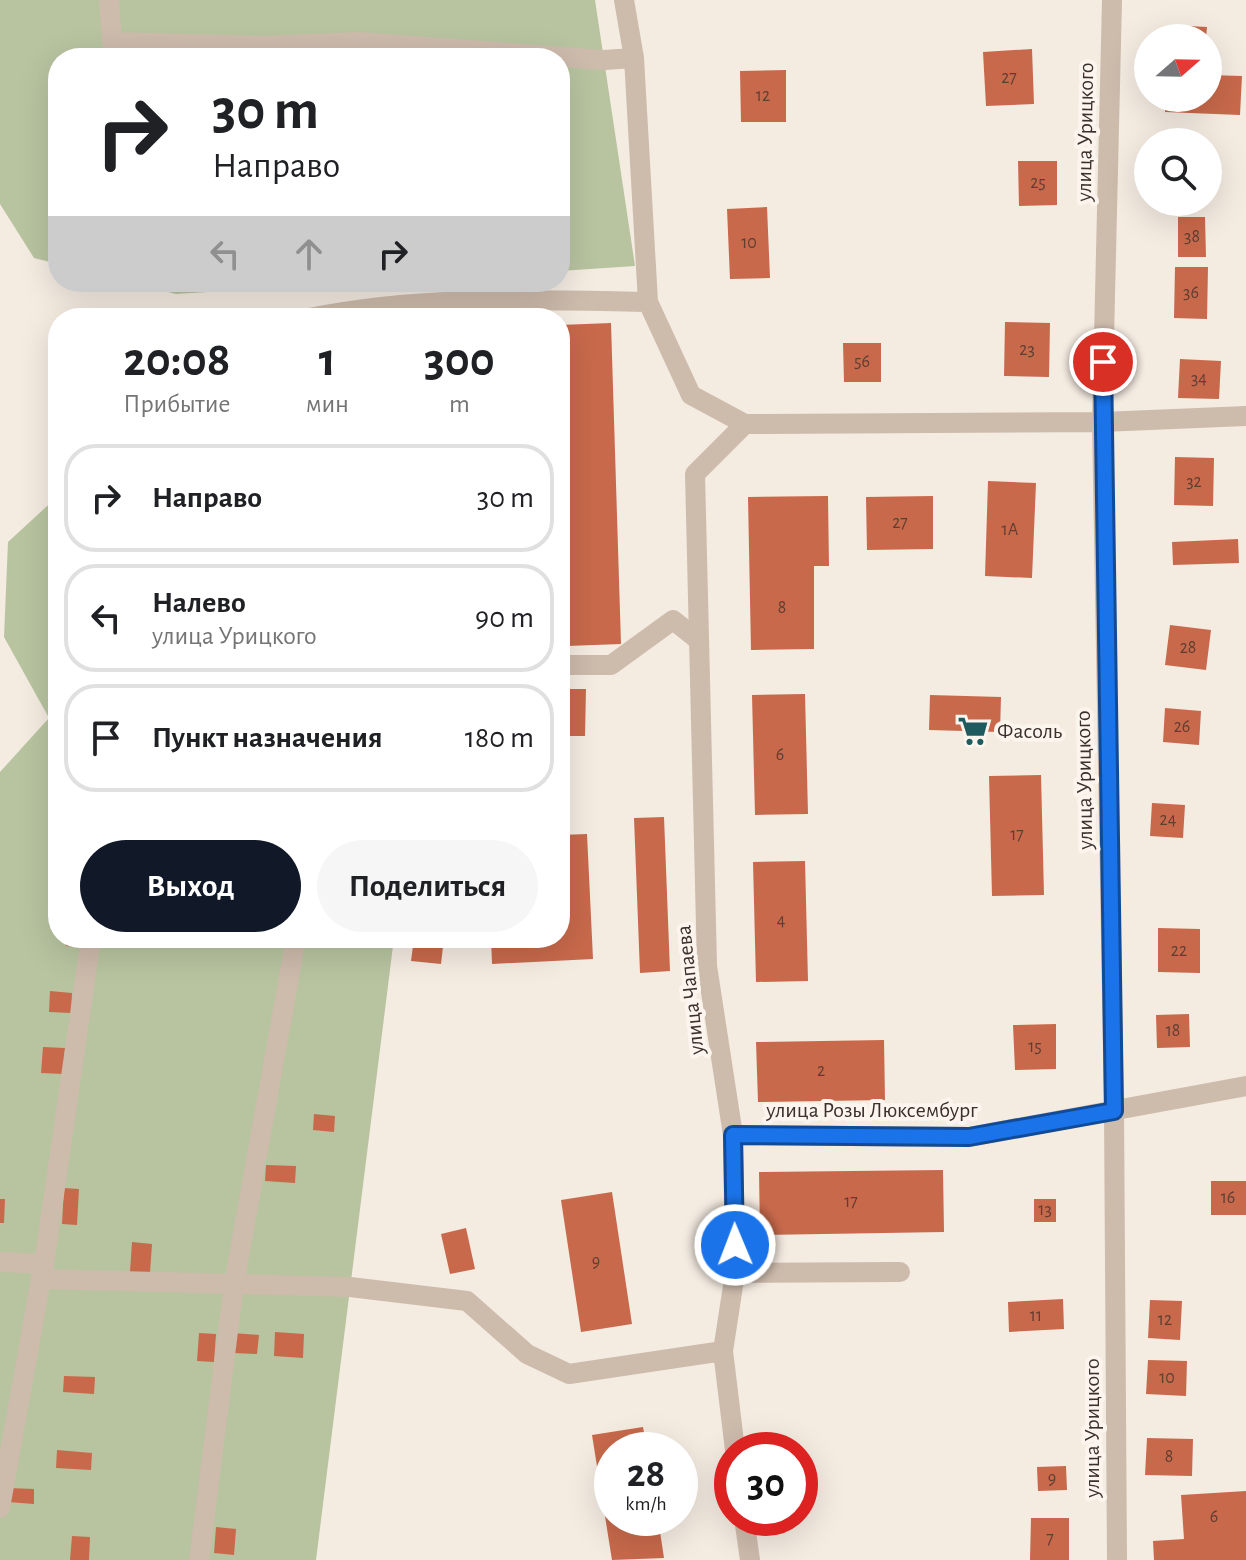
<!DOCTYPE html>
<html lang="ru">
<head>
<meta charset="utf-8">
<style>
  body { margin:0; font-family:"Alegreya Sans",sans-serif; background:#f6f6f6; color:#202124; height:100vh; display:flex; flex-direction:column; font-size:30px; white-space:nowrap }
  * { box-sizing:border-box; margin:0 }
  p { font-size:26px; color:#757577 }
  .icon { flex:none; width:44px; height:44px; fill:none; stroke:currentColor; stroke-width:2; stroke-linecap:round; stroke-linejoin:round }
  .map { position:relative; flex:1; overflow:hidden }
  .details { position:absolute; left:48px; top:308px; width:522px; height:640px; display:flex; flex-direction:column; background:#fff; border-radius:32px; box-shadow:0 8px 32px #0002 }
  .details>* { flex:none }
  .guide { position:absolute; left:48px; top:48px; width:522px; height:244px; border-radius:32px; box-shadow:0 8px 32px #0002; background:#fff; color:#202124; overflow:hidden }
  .needle { width:52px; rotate:70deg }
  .buttons { position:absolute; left:1134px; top:24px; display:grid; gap:16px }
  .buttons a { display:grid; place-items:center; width:88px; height:88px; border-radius:50%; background:#fff; box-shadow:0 8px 32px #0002; font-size:40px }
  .speed { position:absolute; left:594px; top:1432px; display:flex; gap:16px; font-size:40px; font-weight:700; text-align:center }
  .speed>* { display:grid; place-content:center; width:104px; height:104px; border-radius:50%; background:#fff; box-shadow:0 8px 32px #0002; line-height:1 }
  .speed small { font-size:20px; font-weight:400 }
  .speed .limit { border:12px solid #d22; background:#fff; color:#111 }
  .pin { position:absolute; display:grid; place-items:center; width:68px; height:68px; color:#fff; margin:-34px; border:4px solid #fff; border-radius:50%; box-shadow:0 2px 8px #0007 }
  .me { position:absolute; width:88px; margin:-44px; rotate:359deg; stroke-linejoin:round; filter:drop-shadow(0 0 6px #0008) }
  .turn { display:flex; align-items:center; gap:28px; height:168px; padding:0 32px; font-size:36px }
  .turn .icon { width:104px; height:104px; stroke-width:2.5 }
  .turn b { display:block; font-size:56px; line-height:68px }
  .lanes { display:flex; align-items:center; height:76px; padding:0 32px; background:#0003; justify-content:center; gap:40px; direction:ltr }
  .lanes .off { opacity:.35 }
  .eta { display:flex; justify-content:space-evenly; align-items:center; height:136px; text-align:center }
  .eta b { font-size:48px; font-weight:600; line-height:56px }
  .primary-button { display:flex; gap:16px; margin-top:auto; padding:16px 32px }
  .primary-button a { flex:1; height:92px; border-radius:48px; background:#111827; color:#fff; font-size:32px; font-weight:600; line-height:92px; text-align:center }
  .primary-button a+a { background:#f6f6f6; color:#202124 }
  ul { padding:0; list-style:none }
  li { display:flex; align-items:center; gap:24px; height:108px; margin:0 16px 12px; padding:0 16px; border:4px solid #e0e0e0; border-radius:32px }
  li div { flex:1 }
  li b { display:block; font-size:30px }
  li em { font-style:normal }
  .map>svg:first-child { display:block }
  .green { fill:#b8c4a0 }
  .building { fill:#c8694b }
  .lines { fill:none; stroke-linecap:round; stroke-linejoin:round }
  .minor { stroke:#cdbbac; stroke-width:20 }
  .route-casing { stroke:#114b97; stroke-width:20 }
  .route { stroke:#1a73e8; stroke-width:14 }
  .labels { text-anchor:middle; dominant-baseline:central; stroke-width:8; stroke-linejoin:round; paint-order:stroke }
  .number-label { font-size:18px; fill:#5e3e33 }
  .street-label { font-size:22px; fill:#3b302b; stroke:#fbf5ee }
  .poi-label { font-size:22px; fill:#3b302b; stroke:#fbf5ee; text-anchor:start }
</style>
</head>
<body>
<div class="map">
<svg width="1246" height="1560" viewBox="0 0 1246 1560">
  <rect width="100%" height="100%" fill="#f4ebe1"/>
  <path class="green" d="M0 0H595L635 266 560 271V58H58V264L34 258 0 204Z
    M129 282H372L176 294Z
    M58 496V938H394L316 1560H0V772L49 718 4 637 8 542Z"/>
  <path class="building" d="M1169 25 1207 27 1206 38H1168Z
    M1032 49 1034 104 986 106 983 52Z
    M786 70V122H741L740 71Z
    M1208 75 1242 76 1240 115 1165 112 1166 98H1208Z
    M1018 161H1057V205L1019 206Z
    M767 207 770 278 730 279 727 209Z
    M1178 217H1205L1206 257H1178Z
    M1175 267H1208L1207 319 1174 318Z
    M1005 322 1050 323 1049 377 1004 376Z
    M611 323 621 644 567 646 560 325Z
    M843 343H881V382H844Z
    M1180 359 1221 361 1219 399 1178 398Z
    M1175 457 1214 458 1213 506 1174 505Z
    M988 481 1036 483 1032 578 985 576Z
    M828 496 829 566H814V649L751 650 748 497Z
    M933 496V549L867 550 866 497Z
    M1238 539 1239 563 1173 565 1172 542Z
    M1170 625 1211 630 1206 670 1165 665Z
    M560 689H586L585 736H560Z
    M805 694 808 814 755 815 752 695Z
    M930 695 1001 697 1000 732 929 730Z
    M1165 708 1201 711 1199 745 1163 742Z
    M1041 775 1044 895 992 896 989 776Z
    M1152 803 1185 805 1183 838 1150 836Z
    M664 817 670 971 640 973 634 818Z
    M587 834 593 959 492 964 491 938H560V835Z
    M805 861 808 981 756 982 753 862Z
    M1158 928 1200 929V973L1158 972Z
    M66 938H80L79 947 66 946Z
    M414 938H444L441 964 411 961Z
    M50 991 72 993 71 1013 49 1012Z
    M1189 1014 1190 1047 1157 1048 1156 1015Z
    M1056 1024V1069L1015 1070 1013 1025Z
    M884 1040 885 1100 758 1102 756 1042Z
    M43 1047 65 1048 63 1074 41 1073Z
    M314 1114 335 1116 334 1132 313 1130Z
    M266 1165 296 1166 295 1183 265 1181Z
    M943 1170 944 1232 760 1235 759 1172Z
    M1211 1181H1246V1215H1211Z
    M64 1188 79 1189 77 1225 62 1224Z
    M612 1192 632 1324 581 1332 561 1200Z
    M0 1199H5L4 1223H0Z
    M1034 1199H1056V1222H1034Z
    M466 1228 475 1269 450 1274 441 1234Z
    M132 1242 152 1244 150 1273 130 1272Z
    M1063 1299 1064 1329 1009 1332 1008 1302Z
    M1150 1300 1182 1301 1180 1340 1148 1338Z
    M275 1332 304 1334 303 1358 274 1356Z
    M199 1333 216 1334 214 1362 197 1361Z
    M233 1333 259 1335 257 1354 232 1353Z
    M1148 1360 1187 1361 1186 1396 1146 1394Z
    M64 1376 95 1377 94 1394 63 1392Z
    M643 1427 647 1450H612V1518H658L664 1558 612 1560 592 1435Z
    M1147 1438 1193 1439 1192 1476 1145 1475Z
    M57 1450 92 1453 91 1470 56 1468Z
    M1066 1466 1067 1490 1038 1491 1037 1467Z
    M9 1488 34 1489V1504L8 1502Z
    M1246 1491V1560H1154L1153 1541 1184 1539 1181 1495Z
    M1031 1518H1069V1560H1030Z
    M216 1527 236 1529 234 1555 214 1553Z
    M72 1536 90 1537 89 1560H70Z"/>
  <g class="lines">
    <path class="minor" d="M109 0 112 42 263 46 359 42 604 60 634 58 648 302
      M624 0 634 58
      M1112 0 1102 422 1114 1111 1117 1560
      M309 318C422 295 534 300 648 302L691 395 745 424
      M560 665H611L673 620 697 639
      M733 1135 969 1137 1246 1086
      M0 1262 44 1264 41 1279 350 1287 467 1301 527 1354 569 1374 723 1351
      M44 1264 91 938
      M735 1273 900 1272
      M735 1450 723 1351 735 1273 733 1135 707 966 695 474 745 424 1102 422 1246 416
      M0 1508 41 1279
      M744 1518 750 1560
      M199 1560 234 1284 296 938"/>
  </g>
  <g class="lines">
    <g class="route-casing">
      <path id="route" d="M735 1245 733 1135 969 1137 1114 1111 1103 362"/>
    </g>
    <use href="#route" class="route"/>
  </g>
  <defs>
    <g id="supermarket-bare" transform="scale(2.4)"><path d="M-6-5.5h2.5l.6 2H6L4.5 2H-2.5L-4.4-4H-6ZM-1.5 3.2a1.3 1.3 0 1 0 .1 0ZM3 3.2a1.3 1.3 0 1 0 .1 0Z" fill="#1f5a5e" stroke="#fbf5ee" stroke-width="2.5" paint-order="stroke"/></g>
  </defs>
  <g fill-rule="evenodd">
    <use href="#supermarket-bare" x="973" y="731"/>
  </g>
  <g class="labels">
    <g class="number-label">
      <text x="1009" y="78">27</text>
      <text x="763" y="96">12</text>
      <text x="1038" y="183">25</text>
      <text x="1192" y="237">38</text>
      <text x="749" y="243">10</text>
      <text x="1191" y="293">36</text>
      <text x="1027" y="350">23</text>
      <text x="862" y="362">56</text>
      <text x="1199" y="379">34</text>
      <text x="1194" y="482">32</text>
      <text x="900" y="523">27</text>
      <text x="1010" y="530">1А</text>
      <text x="782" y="608">8</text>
      <text x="1188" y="648">28</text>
      <text x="1182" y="727">26</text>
      <text x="780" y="755">6</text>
      <text x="1168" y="820">24</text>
      <text x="1017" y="835">17</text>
      <text x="781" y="921">4</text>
      <text x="1179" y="951">22</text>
      <text x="1173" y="1031">18</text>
      <text x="1035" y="1047">15</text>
      <text x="821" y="1071">2</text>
      <text x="1228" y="1198">16</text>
      <text x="851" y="1202">17</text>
      <text x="1045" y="1210">13</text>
      <text x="596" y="1262">9</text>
      <text x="1036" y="1316">11</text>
      <text x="1165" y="1320">12</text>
      <text x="1167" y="1378">10</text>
      <text x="1169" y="1457">8</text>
      <text x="1052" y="1479">9</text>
      <text x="1214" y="1517">6</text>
      <text x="1050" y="1539">7</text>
    </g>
    <g class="street-label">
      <text transform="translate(1085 132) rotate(-89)">улица Урицкого</text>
      <text transform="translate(1084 780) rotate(-91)">улица Урицкого</text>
      <text transform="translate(690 990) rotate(-96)">улица Чапаева</text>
      <text x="872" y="1110">улица Розы Люксембург</text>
      <text transform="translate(1092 1428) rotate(-90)">улица Урицкого</text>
    </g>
    <g class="poi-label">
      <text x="997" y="731">Фасоль</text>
    </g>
  </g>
</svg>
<div class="buttons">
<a><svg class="needle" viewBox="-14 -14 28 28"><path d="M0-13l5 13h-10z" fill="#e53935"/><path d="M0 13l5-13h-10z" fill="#757577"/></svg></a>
<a><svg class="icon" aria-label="search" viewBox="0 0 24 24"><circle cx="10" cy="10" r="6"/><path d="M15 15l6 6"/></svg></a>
</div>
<div class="speed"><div>28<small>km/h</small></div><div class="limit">30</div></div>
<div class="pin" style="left:1103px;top:362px;background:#d93025"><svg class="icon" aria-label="arrive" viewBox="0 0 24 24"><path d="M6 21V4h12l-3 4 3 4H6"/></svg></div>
<svg class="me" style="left:735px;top:1245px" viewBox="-20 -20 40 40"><circle r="17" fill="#1a73e8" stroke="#fff" stroke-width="3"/><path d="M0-11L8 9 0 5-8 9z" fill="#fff"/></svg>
<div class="guide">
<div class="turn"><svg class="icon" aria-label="right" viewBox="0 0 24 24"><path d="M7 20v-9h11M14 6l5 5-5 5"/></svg><div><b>30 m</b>Направо</div></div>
<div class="lanes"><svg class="icon off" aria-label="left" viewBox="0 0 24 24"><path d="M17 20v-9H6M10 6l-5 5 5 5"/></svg><svg class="icon off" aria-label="ahead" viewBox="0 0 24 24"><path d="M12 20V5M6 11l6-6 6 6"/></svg><svg class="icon" aria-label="right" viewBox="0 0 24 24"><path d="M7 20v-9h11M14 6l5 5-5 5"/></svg></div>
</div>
<section class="details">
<div class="eta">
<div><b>20:08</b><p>Прибытие</p></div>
<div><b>1</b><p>мин</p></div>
<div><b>300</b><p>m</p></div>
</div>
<ul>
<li><svg class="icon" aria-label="right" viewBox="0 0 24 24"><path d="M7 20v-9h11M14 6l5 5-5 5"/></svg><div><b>Направо</b></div><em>30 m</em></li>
<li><svg class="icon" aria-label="left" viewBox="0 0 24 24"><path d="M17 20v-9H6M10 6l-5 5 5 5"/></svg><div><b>Налево</b><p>улица Урицкого</p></div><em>90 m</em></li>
<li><svg class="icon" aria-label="arrive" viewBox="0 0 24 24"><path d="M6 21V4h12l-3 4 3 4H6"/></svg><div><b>Пункт назначения</b></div><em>180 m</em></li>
</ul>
<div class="primary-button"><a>Выход</a><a>Поделиться</a></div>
</section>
</div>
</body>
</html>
